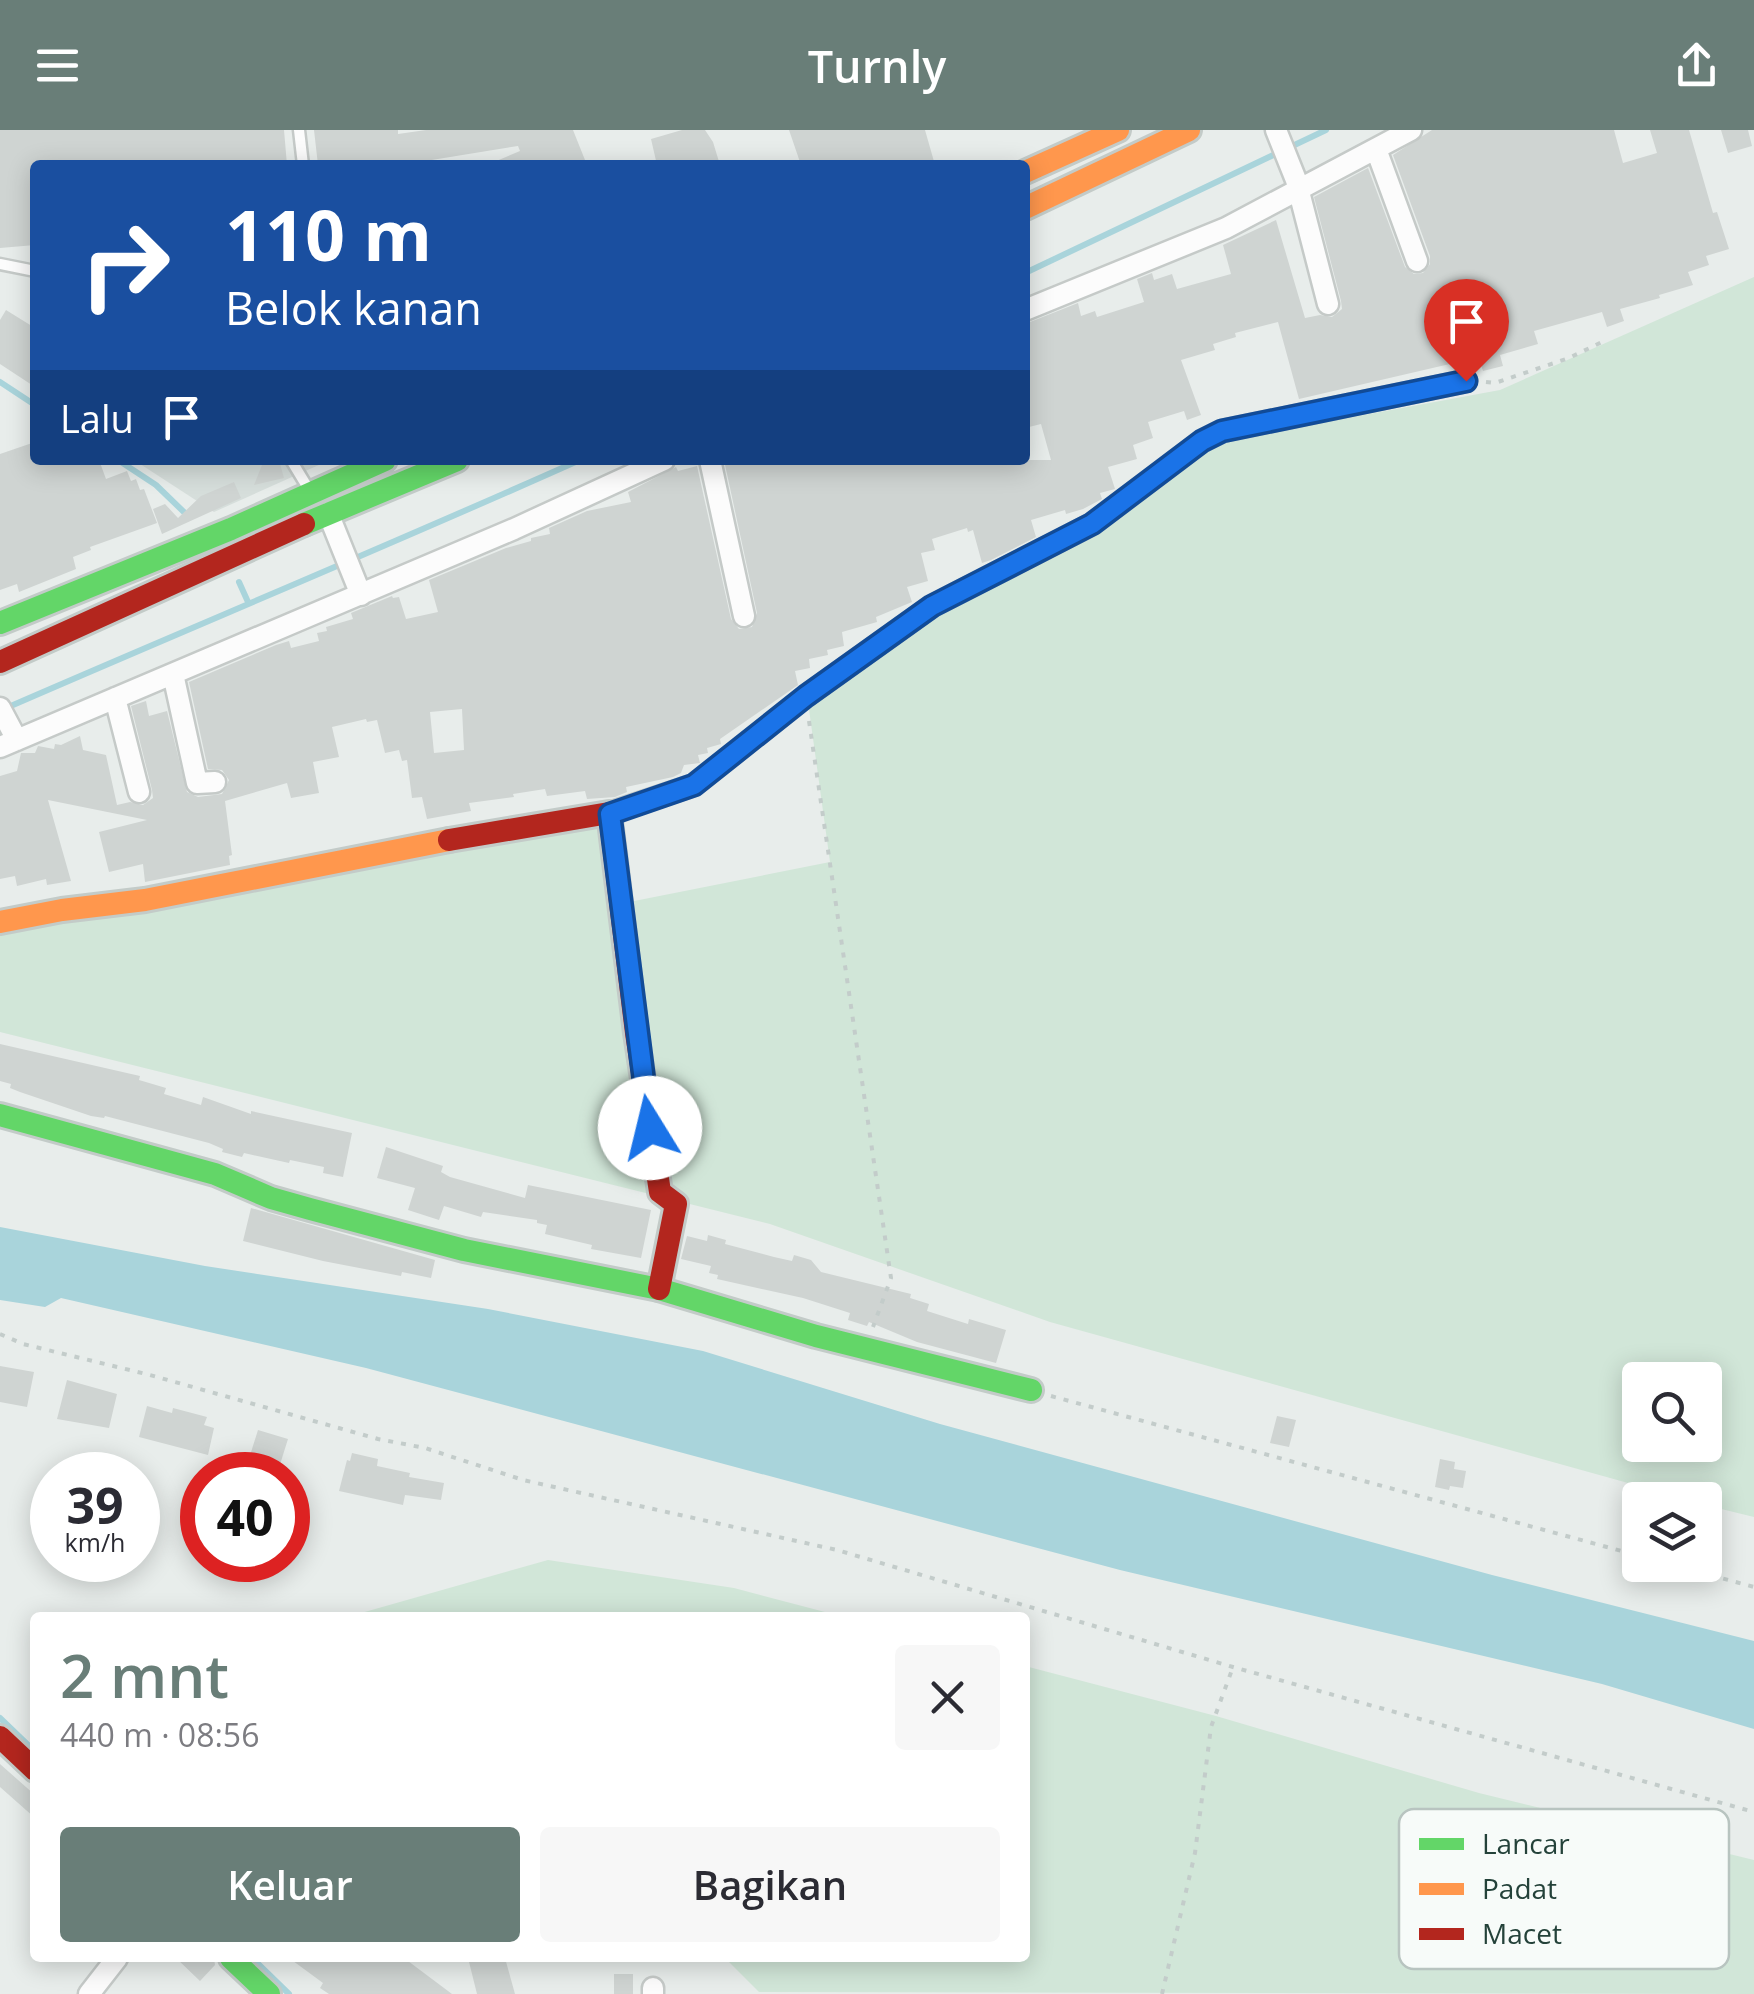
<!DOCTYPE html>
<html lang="id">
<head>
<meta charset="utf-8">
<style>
  body { margin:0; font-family:"Open Sans",sans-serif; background:#f7f7f7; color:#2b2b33; height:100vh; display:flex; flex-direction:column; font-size:38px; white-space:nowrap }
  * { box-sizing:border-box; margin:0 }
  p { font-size:32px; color:#7c7c81 }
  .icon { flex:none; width:55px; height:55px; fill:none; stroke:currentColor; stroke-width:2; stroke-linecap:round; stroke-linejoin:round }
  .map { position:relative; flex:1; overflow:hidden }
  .side { position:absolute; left:30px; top:1482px; width:1000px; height:350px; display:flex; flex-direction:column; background:#fff; border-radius:10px; box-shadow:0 5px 25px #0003 }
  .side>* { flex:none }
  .hud { position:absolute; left:30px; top:30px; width:1000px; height:305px; border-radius:10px; box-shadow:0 5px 25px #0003; background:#1a4fa0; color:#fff; overflow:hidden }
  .buttons { position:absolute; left:1622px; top:1232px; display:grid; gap:20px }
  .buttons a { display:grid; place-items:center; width:100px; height:100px; border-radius:10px; background:#fff; box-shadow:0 5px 25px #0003; font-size:50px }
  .speed { position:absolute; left:30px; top:1322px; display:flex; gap:20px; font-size:50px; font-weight:700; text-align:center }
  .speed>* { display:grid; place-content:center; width:130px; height:130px; border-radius:50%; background:#fff; box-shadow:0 5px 25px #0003; line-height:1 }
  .speed small { font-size:25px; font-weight:400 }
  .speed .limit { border:15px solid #d22; background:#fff; color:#111 }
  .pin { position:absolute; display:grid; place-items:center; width:85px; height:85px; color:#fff; margin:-102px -42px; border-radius:50% 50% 50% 0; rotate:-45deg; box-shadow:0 0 10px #0007 }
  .pin .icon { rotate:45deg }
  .me { position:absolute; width:110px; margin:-55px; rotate:351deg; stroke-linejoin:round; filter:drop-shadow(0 0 8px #0008) }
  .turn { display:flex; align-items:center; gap:35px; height:210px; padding:0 30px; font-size:45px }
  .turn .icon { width:130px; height:130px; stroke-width:2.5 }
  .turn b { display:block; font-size:70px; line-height:85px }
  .then { display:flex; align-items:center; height:95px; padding:0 30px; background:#0003; gap:20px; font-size:38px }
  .round { display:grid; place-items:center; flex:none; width:105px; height:105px; border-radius:10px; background:#f7f7f7 }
  .overview { display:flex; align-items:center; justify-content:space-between; height:170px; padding:0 30px }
  h1 { font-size:60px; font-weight:600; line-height:75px; color:#697e78 }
  .cta { display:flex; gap:20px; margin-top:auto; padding:20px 30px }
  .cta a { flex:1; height:115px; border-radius:10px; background:#697e78; color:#fff; font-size:40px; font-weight:600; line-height:115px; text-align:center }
  .cta a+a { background:#f7f7f7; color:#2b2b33 }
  header { display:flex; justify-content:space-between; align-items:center; height:130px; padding:0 30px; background:#697e78; color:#fff; font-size:45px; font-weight:600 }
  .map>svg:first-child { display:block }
  .built { fill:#d6dedb }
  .green { fill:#d1e6d8; fill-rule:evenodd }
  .water { fill:#a9d4db }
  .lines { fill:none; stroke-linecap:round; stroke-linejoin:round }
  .stream { stroke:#a9d4db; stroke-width:6 }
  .building { fill:#cfd4d2; fill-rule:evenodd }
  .lane-casing { stroke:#c5cac8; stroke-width:15 }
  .street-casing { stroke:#c5cac8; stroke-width:25 }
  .fast-casing { stroke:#c3cbc8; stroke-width:28 }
  .slow-casing { stroke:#c3cbc8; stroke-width:28 }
  .jam-casing { stroke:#c3cbc8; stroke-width:28 }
  .path { stroke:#c3ccca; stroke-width:4; stroke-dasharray:5 8; stroke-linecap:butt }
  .lane { stroke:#fcfcfc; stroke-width:10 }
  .street { stroke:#fcfcfc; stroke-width:20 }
  .fast { stroke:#63d668; stroke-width:22 }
  .slow { stroke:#ff974d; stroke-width:22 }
  .jam { stroke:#b3261e; stroke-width:22 }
  .route-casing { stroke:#114b97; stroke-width:25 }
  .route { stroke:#1a73e8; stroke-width:18 }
  .key { fill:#f7fbf9; stroke:#b8c4c0; stroke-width:2.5 }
  .key-label { font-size:28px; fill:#24423a }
</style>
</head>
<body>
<header><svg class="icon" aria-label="menu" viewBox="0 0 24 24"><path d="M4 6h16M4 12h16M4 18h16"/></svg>Turnly<svg class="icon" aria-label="share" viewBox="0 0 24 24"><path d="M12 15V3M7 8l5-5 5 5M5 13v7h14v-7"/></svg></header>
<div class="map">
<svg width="1754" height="1864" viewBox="0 0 1754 1864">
  <rect width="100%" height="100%" fill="#e8edeb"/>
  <path class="built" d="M134 330H330L214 382Z"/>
  <path class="green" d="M1754 147V1387L1705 1375V1370H1689L1050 1192 770 1094 0 902V800L597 694 609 776 830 732 808 572 924 484 1091 401 1201 315 1500 260ZM1640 1250H1705V1315H1640Z
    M548 1430 734 1458 844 1487H347Z
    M1025 1536 1216 1586 1479 1663 1754 1730V1864L759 1862 725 1828H1025Z"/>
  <path class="water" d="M0 1097 205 1136 488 1179 703 1221 940 1294 1492 1445 1754 1511V1599L1602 1554 1120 1440 366 1238 61 1168 45 1177 0 1170Z"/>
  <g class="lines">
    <path class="stream" d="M1025 143 1326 0
      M0 252 35 275
      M118 330 156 355 187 385
      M239 452 248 472
      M6 578C197 495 390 415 580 330
      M0 1588 28 1615
      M252 1828 289 1864"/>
  </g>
  <path class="building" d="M0 0H284L287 35H35V115L0 118Z
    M314 0H398V4L426 0H573L587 35H487L520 21 518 16 401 35H318Z
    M682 0H705L713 12 720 35H657L651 9Z
    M789 0H925L935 35H801Z
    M1432 0H1614L1623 33 1657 23 1650 0H1689L1713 83 1717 82 1729 119 1706 126 1709 135 1688 142 1693 155 1659 165 1660 168 1620 179 1624 191 1607 197 1602 182 1534 201 1538 214 1500 225 1503 236 1483 241 1481 235 1470 238 1467 230 1299 269 1278 192 1235 203 1236 207 1213 214 1215 220 1181 230 1201 285 1187 290 1184 281 1148 292 1153 308 1133 315 1137 329 1108 337 1115 359 1100 363 1102 369 1083 379 1066 384 1065 380 1031 390 1036 407 991 430 982 433 973 400 968 402 967 398 932 409 935 420 921 423 928 451 907 457 912 472 876 487 877 492 842 502 844 516 827 520 828 525 809 529 810 538 795 541 798 555 720 609 721 614 707 618 708 623 698 625 700 633 684 635 681 643 673 647 626 657 627 662 615 667 587 669 585 661 547 666 545 659 513 664 514 667 469 673 471 681 427 689 422 667 412 668 407 630 402 631 399 620 385 623 377 590 367 592 366 589 332 597 339 627 313 632 319 663 291 668 287 653 225 671 232 725 229 726 230 735 145 752 143 734 109 742 99 702 147 690 48 670 71 751 47 755 46 749 17 756 15 746 0 749V646L17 641 21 623H35L38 616 54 619 55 614 61 615 80 606 83 620 106 625 117 675 130 672 143 675 153 668 152 660 131 576 146 571 149 586 167 581 187 662 198 667 222 664 229 650 222 640 208 639 189 552 276 515 289 511 291 518 319 511 317 503 327 501 326 497 353 489 351 483 392 466 393 468 399 467 406 489 438 482 429 450 506 418 531 411V408L550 404 549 398 587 381 631 372 628 362 676 337 678 341 697 336 731 489 739 499 752 497 757 483 724 330H1051L1041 294 1025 298V194L1078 173 1081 186 1095 181 1097 187 1144 172 1137 149 1152 143 1154 150 1172 144 1177 159 1231 144 1223 115 1276 90 1305 188 1320 185 1332 187 1342 179 1341 171 1314 67 1368 38 1405 137 1414 144 1423 143 1430 134V126L1393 25ZM462 579 464 620 434 623 430 582Z
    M1721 0H1748L1752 16 1728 23Z
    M6 180 35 198V257L0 234V190Z
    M35 312V330H99L106 349 127 341 131 351 136 349 140 360 144 359 157 393 90 417 91 420 73 427 76 439 19 462 17 454 0 460V324Z
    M264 330H279L284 348 254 355Z
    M234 352 241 368 162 404 153 379 165 374 178 388 201 366Z
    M0 914 140 946 139 950 166 958 164 964 201 975 203 967 251 984V981L352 1003 343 1047 323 1043 324 1037 290 1030 289 1033 244 1023 242 1027 222 1022 223 1019 209 1013 105 986 104 988 91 986 20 962 10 958 11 954 0 951Z
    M386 1017 443 1036 441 1042 450 1047 525 1068 528 1055 651 1080 641 1128 591 1119 592 1115 545 1104 547 1095 537 1093V1090L483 1082 481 1087 444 1076 439 1090 408 1080 415 1058 377 1048Z
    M251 1078 435 1130 431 1148 402 1142 401 1146 323 1131 243 1111Z
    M708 1105 726 1110 725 1114 774 1127 792 1131 794 1125 811 1130 821 1142 911 1164 910 1168 929 1174 927 1181 968 1194 969 1189 1006 1200 996 1233 917 1212 869 1192 867 1196 848 1190 850 1183 803 1168 717 1149 718 1145 709 1143 711 1136 681 1129 687 1106 707 1111Z
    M0 1236 34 1242 27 1277 0 1272Z
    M67 1250 117 1264 109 1298 57 1289Z
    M147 1276 172 1283 173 1278 207 1287 204 1295 214 1298 208 1325 139 1307Z
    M1277 1286 1296 1290 1289 1317 1270 1313Z
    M258 1300 288 1309 277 1344 247 1335Z
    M352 1323 378 1329 377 1336 410 1343 409 1347 444 1353 441 1370 405 1365 403 1375 339 1361 347 1330 350 1331Z
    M1440 1329 1455 1332 1454 1339 1466 1341 1463 1358 1450 1356 1449 1360 1435 1357Z
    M0 1634 35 1665V1688L0 1657Z
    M176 1828H214L215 1835 200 1851Z
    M289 1828H404L452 1864H329L320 1858 323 1853Z
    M468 1828H505L515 1864H477Z
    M614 1844H633V1864H614Z"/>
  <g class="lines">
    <g class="lane-casing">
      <path id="lane" d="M299 0 303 35
        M0 134 35 141
        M291 330 308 358"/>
    </g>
    <g class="street-casing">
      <path id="street" d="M1276 0 1296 50 1328 174
        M1376 19 1417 131
        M1025 180 1226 98 1411 0
        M710 330 744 486
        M328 383 361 465
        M173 544 197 653 215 652
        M115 568 139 662
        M0 578 17 610
        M0 617 514 399 664 330
        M609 683 694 655 806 566 932 476 1092 394 1202 311 1222 301 1466 251
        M89 1864 117 1828
        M653 1864V1858"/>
    </g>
    <g class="fast-casing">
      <path id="fast" d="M304 394 457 330
        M0 493 231 399 385 330
        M0 985 215 1044 271 1068 310 1079 464 1120 659 1159 816 1206 1031 1260
        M231 1828 269 1864"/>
    </g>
    <g class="slow-casing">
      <path id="slow" d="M1025 42 1118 0
        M1025 78 1189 0
        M0 792 62 780 145 770 449 710"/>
    </g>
    <g class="jam-casing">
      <path id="jam" d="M0 532 304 394
        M449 710 609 683 636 903 660 1062 676 1074 659 1159
        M0 1607 35 1640"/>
    </g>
    <path class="path" d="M1486 252 1495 253 1569 228 1604 211
      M809 591 891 1148 873 1197
      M0 1204 23 1214 150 1245 378 1309 425 1318 523 1350 837 1420 1233 1537 1754 1682
      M1051 1266 1640 1426
      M1673 1435 1754 1457
      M1162 1864 1195 1723 1211 1597 1233 1537"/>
    <use href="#lane" class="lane"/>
    <use href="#street" class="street"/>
    <use href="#fast" class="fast"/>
    <use href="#slow" class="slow"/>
    <use href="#jam" class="jam"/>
  </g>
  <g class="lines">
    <g class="route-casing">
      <path id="route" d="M650 998 610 684 694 655 806 566 932 476 1092 394 1202 311 1222 301 1466 251"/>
    </g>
    <use href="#route" class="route"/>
  </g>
  <rect x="1399" y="1679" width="330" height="160" rx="15" class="key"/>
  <rect x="1419" y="1708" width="45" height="12" fill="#63d668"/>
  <rect x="1419" y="1753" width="45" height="12" fill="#ff974d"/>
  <rect x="1419" y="1798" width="45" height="12" fill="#b3261e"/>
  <g class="key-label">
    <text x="1482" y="1724">Lancar</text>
    <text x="1482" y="1769">Padat</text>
    <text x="1482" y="1814">Macet</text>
  </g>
</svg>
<div class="buttons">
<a><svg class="icon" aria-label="search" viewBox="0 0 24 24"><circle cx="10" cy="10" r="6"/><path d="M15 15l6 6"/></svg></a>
<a><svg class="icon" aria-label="layers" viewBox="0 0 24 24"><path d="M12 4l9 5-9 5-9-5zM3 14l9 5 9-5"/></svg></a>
</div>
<div class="speed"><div>39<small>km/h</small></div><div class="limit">40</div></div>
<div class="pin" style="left:1466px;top:251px;background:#d93025"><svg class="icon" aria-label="arrive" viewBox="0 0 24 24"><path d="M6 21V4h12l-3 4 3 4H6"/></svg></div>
<svg class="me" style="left:650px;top:998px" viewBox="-20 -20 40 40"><circle r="19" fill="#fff"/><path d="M0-13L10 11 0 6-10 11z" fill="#1a73e8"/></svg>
<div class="hud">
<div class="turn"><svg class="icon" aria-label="right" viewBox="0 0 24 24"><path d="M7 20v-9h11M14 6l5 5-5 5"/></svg><div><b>110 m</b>Belok kanan</div></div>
<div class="then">Lalu<svg class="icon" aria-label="arrive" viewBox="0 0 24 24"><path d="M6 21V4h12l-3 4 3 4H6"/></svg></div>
</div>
<section class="side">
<div class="overview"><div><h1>2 mnt</h1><p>440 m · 08:56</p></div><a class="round"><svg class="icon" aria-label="close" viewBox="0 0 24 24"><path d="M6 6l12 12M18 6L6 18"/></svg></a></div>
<div class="cta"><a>Keluar</a><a>Bagikan</a></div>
</section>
</div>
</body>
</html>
